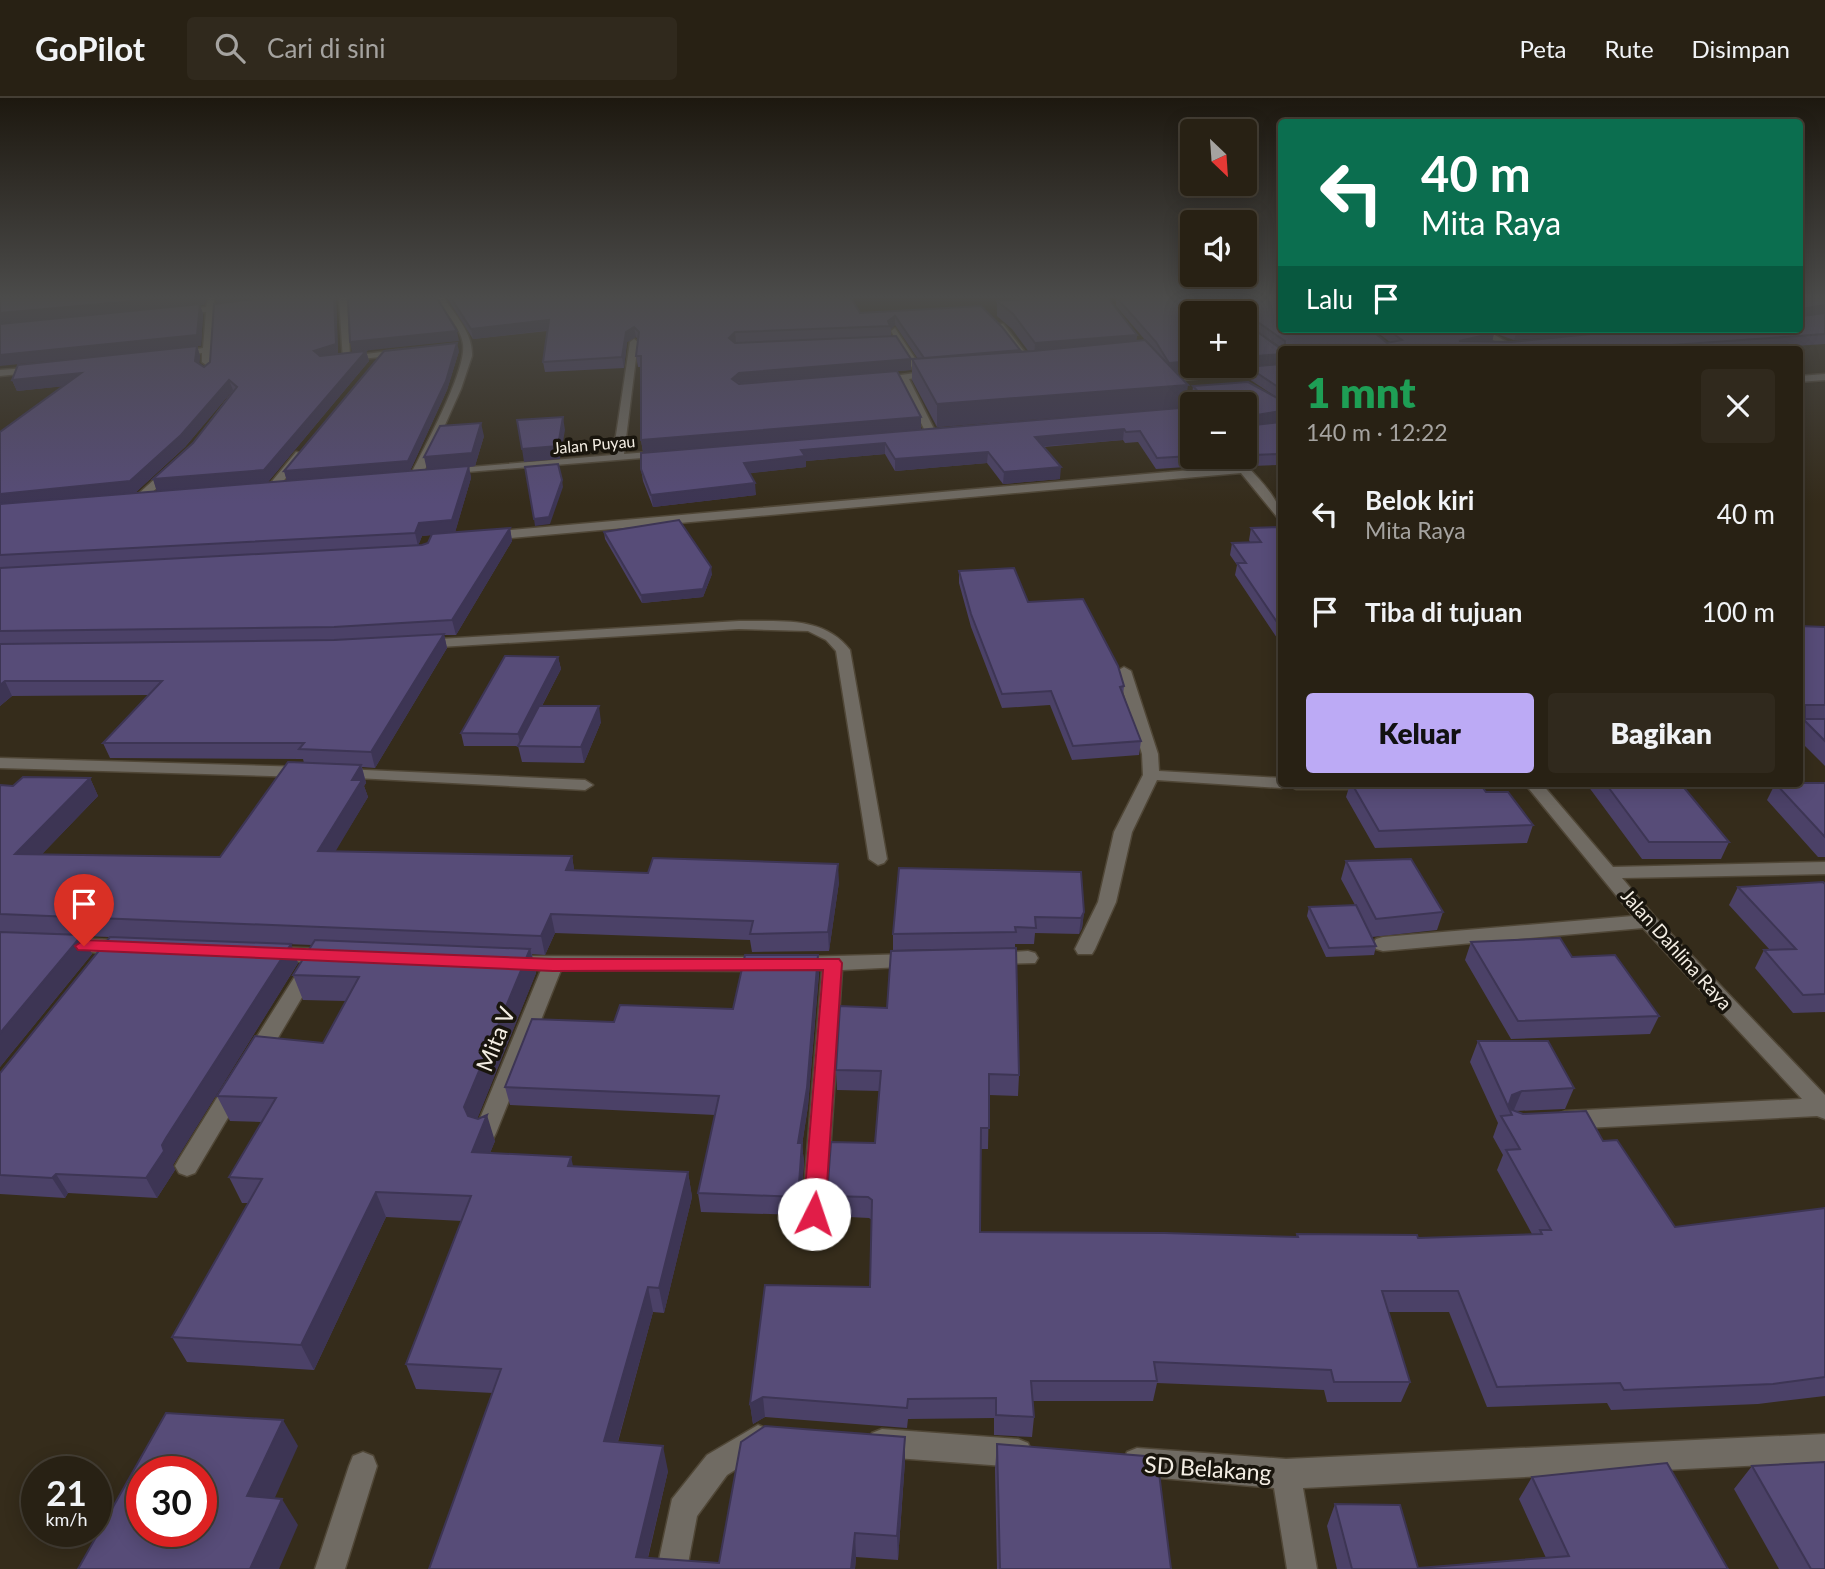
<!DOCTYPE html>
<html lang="id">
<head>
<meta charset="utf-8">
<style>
  body { margin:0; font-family:Lato,sans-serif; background:#30291d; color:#f1f3f6; height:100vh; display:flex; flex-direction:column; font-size:26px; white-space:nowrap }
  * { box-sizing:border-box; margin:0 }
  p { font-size:23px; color:#a5a3a0 }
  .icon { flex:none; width:38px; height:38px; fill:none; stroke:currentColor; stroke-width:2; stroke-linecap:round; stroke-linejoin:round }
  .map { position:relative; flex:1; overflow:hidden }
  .details { position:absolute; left:1278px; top:248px; width:525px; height:441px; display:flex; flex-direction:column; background:#282114; border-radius:7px; box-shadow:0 4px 18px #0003,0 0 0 2px #443e34 }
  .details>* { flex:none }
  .hud { position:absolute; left:1278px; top:21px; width:525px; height:214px; border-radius:7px; box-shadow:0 4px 18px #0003,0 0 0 2px #443e34; background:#0b6e4f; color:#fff; overflow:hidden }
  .needle { width:46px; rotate:155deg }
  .tools { position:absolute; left:1180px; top:21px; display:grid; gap:14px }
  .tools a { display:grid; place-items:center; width:77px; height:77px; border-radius:7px; background:#282114; box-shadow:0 4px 18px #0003,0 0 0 2px #443e34; font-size:35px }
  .speed { position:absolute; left:21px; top:1358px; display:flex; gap:14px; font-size:35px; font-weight:700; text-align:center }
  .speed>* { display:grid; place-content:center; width:91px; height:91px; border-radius:50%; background:#282114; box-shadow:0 4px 18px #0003,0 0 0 2px #443e34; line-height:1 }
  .speed small { font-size:18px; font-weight:400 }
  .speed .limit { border:10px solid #d22; background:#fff; color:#111 }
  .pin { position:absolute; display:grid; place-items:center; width:60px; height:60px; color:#fff; margin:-72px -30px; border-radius:50% 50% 50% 0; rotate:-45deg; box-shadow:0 0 7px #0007 }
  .pin .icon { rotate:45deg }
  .me { position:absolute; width:77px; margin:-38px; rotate:4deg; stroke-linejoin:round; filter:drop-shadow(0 0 5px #0008) }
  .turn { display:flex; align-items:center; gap:24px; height:147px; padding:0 28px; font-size:32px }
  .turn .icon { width:91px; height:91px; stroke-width:2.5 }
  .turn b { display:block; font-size:49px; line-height:60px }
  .then { display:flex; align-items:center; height:66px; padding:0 28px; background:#0003; gap:14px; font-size:26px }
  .round { display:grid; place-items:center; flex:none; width:74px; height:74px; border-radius:7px; background:#30291d }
  .head { display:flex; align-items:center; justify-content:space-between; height:119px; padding:0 28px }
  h1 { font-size:42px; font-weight:800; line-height:52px; color:#1e9e55 }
  .button { display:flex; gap:14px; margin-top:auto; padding:14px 28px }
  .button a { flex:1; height:80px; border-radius:7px; background:#bcaaf5; color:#111; font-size:28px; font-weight:800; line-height:80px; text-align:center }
  .button a+a { background:#30291d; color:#f1f3f6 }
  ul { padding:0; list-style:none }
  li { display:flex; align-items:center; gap:21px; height:98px; padding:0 28px }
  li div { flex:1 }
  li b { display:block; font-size:26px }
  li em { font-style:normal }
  header { display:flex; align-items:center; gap:42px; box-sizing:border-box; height:98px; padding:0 35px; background:#282114; border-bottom:2px solid #443e34 }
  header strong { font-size:33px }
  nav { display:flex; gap:38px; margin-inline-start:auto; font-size:24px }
  .search { width:490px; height:63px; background:#30291d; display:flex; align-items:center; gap:18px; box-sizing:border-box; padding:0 24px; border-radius:7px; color:#a5a3a0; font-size:26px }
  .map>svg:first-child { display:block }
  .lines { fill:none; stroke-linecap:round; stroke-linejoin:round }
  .minor-casing { stroke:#504737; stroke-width:3 }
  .minor { fill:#706b63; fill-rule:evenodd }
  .wall { fill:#4b4167; fill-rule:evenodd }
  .shaded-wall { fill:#3d3554 }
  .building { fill:#574c78; stroke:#3d3554; stroke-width:2; fill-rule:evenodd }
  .route { fill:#e11d48; stroke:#92132f; stroke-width:2 }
  .labels { text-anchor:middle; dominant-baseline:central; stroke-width:7; stroke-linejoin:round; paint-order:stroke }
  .far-street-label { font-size:16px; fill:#f4eee4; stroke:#19150d }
  .street-label { font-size:19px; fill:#f4eee4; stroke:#19150d }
  .near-street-label { font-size:23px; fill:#f4eee4; stroke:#19150d }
</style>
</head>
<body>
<header>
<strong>GoPilot</strong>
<div class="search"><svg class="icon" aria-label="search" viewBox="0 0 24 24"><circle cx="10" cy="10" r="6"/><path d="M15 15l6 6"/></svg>Cari di sini</div>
<nav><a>Peta</a><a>Rute</a><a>Disimpan</a></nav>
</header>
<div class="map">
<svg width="1825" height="1471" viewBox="0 0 1825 1471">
  <rect width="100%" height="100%" fill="#352c1b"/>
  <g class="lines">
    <g class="minor-casing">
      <path id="minor" d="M208 200H214V208L237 206 241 208 214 213 210 264 206 267 202 264V255L177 258 173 255 203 250 206 214 178 216 174 214 206 209Z
        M339 200H347L350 258 405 251 408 256 343 263Z
        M436 200H444C456 218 473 235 472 258L461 291 423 376 417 379 411 376C424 350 467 272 463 246 461 230 445 214 436 200Z
        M1249 200H1275L1227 207 1234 215H1225L1218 208 1222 203Z
        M997 226H1003L1035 267V271H1029Z
        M895 230 924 274 938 276 909 281 935 333 934 335 925 333 900 282 878 284 873 281 915 275 891 233Z
        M1475 231H1485L1513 248 1506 250Z
        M634 241 638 244 624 356 663 353 667 354V358L442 376 441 374 446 371 613 357 630 244Z
        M1281 267V273L1172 283 1195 305 1192 310 1160 281 1165 278Z
        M41 269V273L38 274 0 278V272Z
        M1825 276V282L1799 284V278Z
        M296 354 305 356 277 391H269V387Z
        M1229 359H1239C1253 376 1281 399 1281 421L1277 419 1241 375 489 442 483 438 489 434 1236 368Z
        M168 369 177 371 145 401H137V397Z
        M739 523C779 524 823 517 850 552L887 761 884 765 878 767 869 761 836 553 826 542 808 533 739 531 423 550 416 546 423 542Z
        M1124 569 1131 573 1158 656 1159 673 1281 680V686H1368L1360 691H1296L1288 687 1281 690 1157 682 1132 734 1116 804 1095 851 1092 856H1078L1075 851 1098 804 1114 734 1143 677 1142 656 1117 573Z
        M0 660 304 669 312 674 304 679 0 670Z
        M343 671 585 682 593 687 585 692 337 679 335 676 337 673Z
        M1525 686H1542L1613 769 1825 764V776L1622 780 1655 819 1825 997V1021L1817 1018 1566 1031 1558 1028 1555 1022 1558 1016 1566 1013 1802 1001 1643 830 1383 853 1376 851 1373 846 1376 841 1383 839 1633 818Z
        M63 839 126 843 133 845 136 850 133 855 126 857 56 851 53 846 56 841Z
        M273 849 329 851 336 853 339 858 336 863 317 864 320 869 263 965 255 967 247 965 244 959 304 864 266 861 263 856 266 851Z
        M1028 853 1035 855 1038 860 1035 865 986 866 983 861 986 856Z
        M913 856 920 858 923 863 920 868 842 872 826 1116 823 1123 814 1126 805 1123 802 1116 822 872 790 871 787 866 790 861 797 859Z
        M510 858 766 859 773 861 776 866 773 871 766 873 561 872 496 1035 493 1041 485 1044 477 1041 474 1035 541 872 503 870 500 865 503 860Z
        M234 983 242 985 245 991 195 1075 187 1078 179 1075 175 1068 179 1061 226 985Z
        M758 1327 768 1331 772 1341 768 1351 727 1377 697 1418 687 1471H657L672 1401 707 1357Z
        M882 1331 1018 1341 1028 1345 1032 1355 1028 1365 1018 1369 882 1359 872 1355 868 1345 872 1335Z
        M1825 1336V1364L1303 1390 1317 1471H1287L1274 1390 1137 1378 1127 1374 1123 1364 1127 1354 1137 1350 1286 1361Z
        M363 1354 373 1358 377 1368 345 1471H315L349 1368 353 1358Z"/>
    </g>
    <use href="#minor" class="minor"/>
  </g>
  <path class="wall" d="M0 200H207L204 207H200L203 216 201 248H197L200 258 199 266 204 269 210 264 217 205 216 200H336L338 256 366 253 369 263 268 384 287 383 284 373 459 253 447 292 410 373 427 371 484 338 475 368 469 369 471 380 455 434 510 430 512 443 456 537H444L447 550 375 670 362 669 366 685 364 688 368 699 335 753 572 758 574 772 839 784 829 853 752 854 750 842 555 835 545 857 532 856 536 875 477 1021 495 1043 490 1055 573 1068 688 1074 692 1099 664 1215 653 1214 618 1344 668 1373 648 1460 719 1465 905 1339V1363L898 1462 856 1459 855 1471H429L493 1295 416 1291 406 1266 462 1123 386 1119 314 1272 187 1264 172 1239 248 1105H242L229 1079 262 1024 230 1023 217 998 323 945 346 903 303 902 293 877 312 847 156 841 291 846 298 865 177 1060 173 1067 175 1072 157 1100 68 1095 65 1100 0 1096V975L110 839 82 838 92 856 0 969V687L13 688 90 680 98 698 42 756 220 759 304 665 303 661 110 660 103 645 148 597 12 598 0 608V334L63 288 17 293 12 282 160 252 117 215 0 225ZM233 292 193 345 153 381 157 393 135 395 185 349ZM431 437 428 445 418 448 422 438Z
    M447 200H851L860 215 981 208 1020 252V254H1029L1012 231 997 218V203L1137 237 1136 243H1146L1116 208V200H1225H1222L1220 203 1224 208H1232L1234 200 1387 245 1390 244 1373 231H1799L1825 200V246L1730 252H1281V265L1176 275 1185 309 937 329 912 282V261H918L895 227 891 231V238L735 245 911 272 740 286 921 319V331L643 354 641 342V269H638L636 258 638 242 636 239 627 244 624 270 545 274 543 264 547 233 473 241ZM1192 215H1244V268ZM1255 232 1279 248 1283 251H1281ZM1494 235 1514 242 1590 236 1512 244H1492Z
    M1281 266V371L1277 367 1251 368 1241 359H1244V306L1195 302 1192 298 1193 288 1276 299 1246 279 1248 269Z
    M1192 309V359H1232L1231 366 1156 371 1138 344 1125 345 1123 342 1044 349 1060 381 1003 386 987 365 895 373 885 356 806 363V369L750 375 756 397 653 409 643 383 641 371Z
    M1281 429V540H1277L1235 477 1237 467 1230 457 1232 445 1250 444 1249 442 1251 430Z
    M604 434 712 476 703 499 642 505 605 441Z
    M959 473 1028 504 1124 588 1123 598 1141 643 1139 657 1072 662 1050 607 1002 610 971 529 959 485Z
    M1799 528 1825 529V668L1799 642Z
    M558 559 561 571 542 608 601 624 584 665 522 664 518 648H464L461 635Z
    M1825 685V759H1818L1767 702 1775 686Z
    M1350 686H1480L1486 694 1533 727 1527 745 1375 750 1346 699Z
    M1571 686H1681L1729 744 1721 761H1642L1588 688H1573Z
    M1346 763 1443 814 1437 832 1372 839 1376 848 1374 857 1326 859 1307 818 1309 809 1355 807 1341 781Z
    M1825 786V914L1793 915 1755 870 1764 852H1770L1729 807 1738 789Z
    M1084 814 1082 830 1079 836 1035 835 1034 846H1015L1019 977 1018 998 989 997 988 1051H981L980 1134 1296 1139 1297 1136 1418 1140 1532 1136 1497 1072 1503 1057 1493 1039 1498 1025 1470 964 1478 943 1574 990 1565 1011 1516 1013 1603 1043 1675 1129 1825 1110V1298L1758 1306 1611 1312 1607 1305 1487 1309 1449 1214H1388L1410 1284 1401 1304H1327L1324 1292 1157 1285 1153 1303H1033L1034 1319 1032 1339 994 1337V1320L908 1321 907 1330 765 1319 753 1326 750 1306 870 1189 872 1122 869 1120 828 1118 827 1098 875 1045 880 993 837 992 836 972 887 910 981 851 893 852V836Z
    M1471 844 1572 859 1659 918 1650 936 1511 941 1465 862Z
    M819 875 808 1008 802 1047 804 1064 800 1117 701 1114 698 1095 715 1017 510 1007 505 989 614 924 733 911Z
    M997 1346 1171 1471H997L995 1371Z
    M1752 1368 1825 1471H1779L1734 1391Z
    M1532 1379 1728 1471H1337L1327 1428 1335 1406 1418 1470 1546 1460 1519 1401Z"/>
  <path class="shaded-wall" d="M168 200H207L204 207H200L203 216 201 248H197L200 258 198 274 195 263 197 248 0 268V257L200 207 0 225V215Z
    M216 200H287L217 205Z
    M334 200H336L338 256 316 263 314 253Z
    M1825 207V215L1799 220 1800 211Z
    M895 218V227L891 231 888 223Z
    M549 222 550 232 473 241 471 231Z
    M634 229 636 239 627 244 624 270 622 259 626 234Z
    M1542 231H1654L1514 242 1517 233Z
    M457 233 459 243 352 254 350 244Z
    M735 234 736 244 729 250V240Z
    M1494 235 1492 244 1459 243Z
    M1137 237 1135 253 1034 261 1035 245Z
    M457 245 459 253 447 292 410 373 287 383 284 373Z
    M1020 252 1019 263 924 260Z
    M366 253 369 263 268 384 157 394 153 381Z
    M1281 256V265L1168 275 1169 265 1192 263V268H1244V259Z
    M911 261V272L740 285 732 281 739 275Z
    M81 275 86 286 17 293 12 282Z
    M229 282 233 292 185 349 135 395 0 409V396Z
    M1188 287 1185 309 937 329V306Z
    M1281 313V323L1244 330V319Z
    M563 319 565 332 560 361 524 364 522 351Z
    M921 319V331L643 354 641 342Z
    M481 325 484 338 475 368 469 369 471 380 455 435 422 438 418 448 415 435 427 372 424 359Z
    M1124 331 1123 342 1034 349 1035 339Z
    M885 345V356L806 363V369L745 376 744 365 801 352Z
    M988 354 987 365 895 373V361Z
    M1061 369 1060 381 1003 386 1004 374Z
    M562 382 563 389 550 426 535 428 534 421Z
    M755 385 756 397 653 409 651 397Z
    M510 430 512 443 456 537 452 522Z
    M711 469 712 476 703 499 642 505 641 497Z
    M444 536 447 550 375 670 371 654Z
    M558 559 561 571 521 648 518 636Z
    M5 583 12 598 0 608V587Z
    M599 608 601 624 584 665 581 649Z
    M361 667 366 685 364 688 368 699 325 771 318 753 352 682Z
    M90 680 98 698 25 774 15 756Z
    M572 758 575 777 566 772Z
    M838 766 839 784 829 853 828 834Z
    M1084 814 1082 830 1079 836 1081 820Z
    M551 816 555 835 545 857 541 838Z
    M82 837 92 856 0 969V935Z
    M291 846 298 865 173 1067 175 1072 157 1100 146 1080 162 1047Z
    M530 851 536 875 472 1034 464 1009Z
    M818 857 819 875 808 1008 802 1047 804 1064 800 1117 798 1099V1045Z
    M1522 993 1513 1014 1508 1008 1512 997Z
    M487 1017 495 1043 480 1079 472 1054Z
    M571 1059 577 1085 568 1068Z
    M688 1074 692 1099 664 1215 659 1190Z
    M56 1076 68 1095 65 1100 52 1080Z
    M376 1094 386 1119 314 1272 301 1247Z
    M648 1189 653 1214 611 1368 604 1343Z
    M763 1299 765 1319 753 1326 750 1306Z
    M283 1322 298 1348 264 1424 247 1398Z
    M905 1339V1363L898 1462 897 1438Z
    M663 1348 668 1373 645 1471 636 1459Z
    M282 1401 298 1427 279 1471H250Z
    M855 1435 856 1459 855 1471H851Z"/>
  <path class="building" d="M0 200H168L0 215Z
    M262 200H334L336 246 314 253 320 258 366 253 264 372 153 381 193 345 237 289 229 282 181 337 130 383 0 396V334L81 275 12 282 18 267 197 248 195 263 204 269 210 264 214 206Z
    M348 200H437L457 233 350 244Z
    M451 200H851L860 215 981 208 1002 229 1020 252 924 260 895 218 888 223 890 228 735 234 729 240 735 245 896 238 911 261 739 275 732 281 739 286 897 273 921 319 641 342V258H636L639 234 634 229 626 234 622 259 543 264 549 222 471 231Z
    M1035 200H1108L1137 237 1035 245 1013 216 997 203Z
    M1117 200H1217L1224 208 1235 209 1238 206 1233 200H1281V231H1370L1387 245 1402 242 1387 231H1487L1494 235 1459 243 1512 244 1641 231H1799V200H1825V207L1800 211 1803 218 1825 215V236L1658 248 1669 252H1281V256L1244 259V224L1281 251H1285V243L1243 214V215H1192V263L1169 265 1156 244Z
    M200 206 197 237 0 257V226Z
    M1511 231H1542L1517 233Z
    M1145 242 1188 287 937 306 912 261 1033 253Z
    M457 245 446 283 408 363 284 373 384 253Z
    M1281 266V291L1248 269Z
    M1248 284 1281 302V313L1244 319V306H1194L1195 299 1200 296 1193 288Z
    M1192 309V358L1157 360 1140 333 1126 334 1124 331 1035 339 1061 369 1004 374 988 354 895 361 885 345 801 352 805 358 744 365 755 385 651 397 641 371V355Z
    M563 319 558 348 522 351 517 322Z
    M1244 323 1246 328 1281 324V358L1279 356 1252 357 1244 349Z
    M481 325 472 355 424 359 440 328Z
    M558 366 562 382 549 419 534 421 525 369Z
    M469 368 452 422 419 425 415 435 0 457V406Z
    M679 422 711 469 703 491 641 497 604 434Z
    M1281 429V527H1279L1237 465H1246L1232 445 1261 444 1251 430Z
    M510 430 452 522 334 529 0 533V470L422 447 428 445 432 436Z
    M1014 470 1028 504 1083 501 1118 568 1124 588 1120 589 1141 643 1073 648 1051 593 1002 596 971 516 959 473Z
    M1799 528 1825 529V607H1805V621H1825V643L1799 617Z
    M444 536 371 654 299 651 304 645H103L162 583H5L0 587V546L334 542Z
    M505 558 558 559 518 636 461 635Z
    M539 608H599L581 649 518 648Z
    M288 664 361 667 352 682H362L318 753 572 758 566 772 648 775 653 760 838 766 828 834 750 836 753 823 551 816 541 838 0 816V687L13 688 23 679 90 680 15 756 220 759Z
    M1799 685H1825V739L1776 686Z
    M1352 686H1480L1486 694H1508L1533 727 1379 733Z
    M1606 686H1681L1729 744H1649Z
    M1411 761 1443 814 1376 821 1346 763Z
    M899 770 1081 774 1084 814 1081 820 1035 819 1036 830 1015 829 1016 834 893 836Z
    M1823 784 1825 786V896L1803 897 1764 852 1796 851 1738 789Z
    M1356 807 1376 848 1329 850 1309 809Z
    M0 834 82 837 0 935Z
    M110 839 291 846 166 1040 162 1047 164 1053 146 1080 56 1076 52 1080 0 1077V975Z
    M1560 840 1572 859 1615 857 1659 918 1518 923 1471 844Z
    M315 842 530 851 464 1009 468 1018 478 1021 487 1017 472 1054 571 1059 568 1068 688 1074 659 1190 648 1189 604 1343 663 1348 636 1459 719 1465 741 1344 765 1328 905 1339 897 1438 855 1435 851 1471H429L501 1271 406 1266 471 1098 376 1094 301 1247 172 1239 262 1081 229 1079 276 1000 217 998 255 938 323 945 359 879 293 877Z
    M1016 850 1019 977 989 976V1030H981L980 1134 1165 1135 1298 1139 1297 1136 1417 1137 1418 1140 1542 1136 1540 1132H1551L1506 1052 1520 1051 1501 1018 1512 1017 1478 943H1548L1574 990 1522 993 1512 997 1509 1006 1512 1012 1523 1016 1586 1013 1603 1043 1617 1042 1675 1129 1825 1110V1279L1773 1286 1624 1292 1620 1285 1497 1289 1458 1193H1382L1410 1284H1334L1331 1272 1154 1264 1157 1283H1031L1034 1319 996 1317V1300L908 1301 907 1310 763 1299 750 1306 765 1187 870 1189 872 1102 868 1099 827 1098 831 1044 875 1045 881 973 836 972 840 908 887 910 891 853Z
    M745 857H818L807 990 798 1045H802L798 1099 698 1095 719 998 505 989 532 921 614 924 620 907 733 911Z
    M166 1315 283 1322 247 1398 282 1401 250 1471H78ZM142 1374H201V1433H142Z
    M997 1346 1157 1359 1171 1471H1000Z
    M1825 1364V1471H1811L1752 1368Z
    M1667 1365 1728 1471H1352L1335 1406 1400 1407 1418 1470 1569 1458 1532 1379Z"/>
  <linearGradient id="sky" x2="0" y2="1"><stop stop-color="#1d180f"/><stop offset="0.49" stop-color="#4b4b4a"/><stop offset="1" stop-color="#4b4b4a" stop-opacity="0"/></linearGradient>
  <rect width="1825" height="406" fill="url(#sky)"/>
  <path class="route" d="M84 842 553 861H839L842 865 825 1116 822 1123 814 1125 806 1123 803 1116 823 872 553 873 78 852 75 848Z"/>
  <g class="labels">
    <g class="far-street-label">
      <text transform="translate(594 346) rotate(-5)">Jalan Puyau</text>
    </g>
    <g class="street-label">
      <text transform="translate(1677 851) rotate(48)">Jalan Dahlina Raya</text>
    </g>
    <g class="near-street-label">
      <text transform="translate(495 941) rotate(-68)">Mita V</text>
      <text transform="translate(1208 1370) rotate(4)">SD Belakang</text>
    </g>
  </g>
</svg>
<div class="tools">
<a><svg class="needle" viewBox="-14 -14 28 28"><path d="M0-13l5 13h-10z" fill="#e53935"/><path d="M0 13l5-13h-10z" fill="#a5a3a0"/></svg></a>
<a><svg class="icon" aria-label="sound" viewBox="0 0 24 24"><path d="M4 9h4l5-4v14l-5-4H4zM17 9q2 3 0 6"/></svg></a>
<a>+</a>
<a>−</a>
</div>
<div class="speed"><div>21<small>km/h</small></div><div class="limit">30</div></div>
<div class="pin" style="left:84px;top:848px;background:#d93025"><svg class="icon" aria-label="arrive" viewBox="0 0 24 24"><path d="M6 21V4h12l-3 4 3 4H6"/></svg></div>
<svg class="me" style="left:814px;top:1116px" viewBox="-20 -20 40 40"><circle r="19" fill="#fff"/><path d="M0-13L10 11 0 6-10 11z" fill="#e11d48"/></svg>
<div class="hud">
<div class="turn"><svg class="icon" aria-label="left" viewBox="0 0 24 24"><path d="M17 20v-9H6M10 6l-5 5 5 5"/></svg><div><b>40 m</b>Mita Raya</div></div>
<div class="then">Lalu<svg class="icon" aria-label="arrive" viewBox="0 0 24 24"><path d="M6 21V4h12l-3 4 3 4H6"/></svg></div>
</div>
<section class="details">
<div class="head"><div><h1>1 mnt</h1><p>140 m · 12:22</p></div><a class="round"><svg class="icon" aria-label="close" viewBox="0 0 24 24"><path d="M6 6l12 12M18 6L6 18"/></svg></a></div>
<ul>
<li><svg class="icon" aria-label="left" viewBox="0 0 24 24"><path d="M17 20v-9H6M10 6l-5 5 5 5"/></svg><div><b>Belok kiri</b><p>Mita Raya</p></div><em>40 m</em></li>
<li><svg class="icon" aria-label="arrive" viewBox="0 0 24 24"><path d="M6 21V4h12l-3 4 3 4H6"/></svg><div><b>Tiba di tujuan</b></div><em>100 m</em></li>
</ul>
<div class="button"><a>Keluar</a><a>Bagikan</a></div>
</section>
</div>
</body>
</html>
